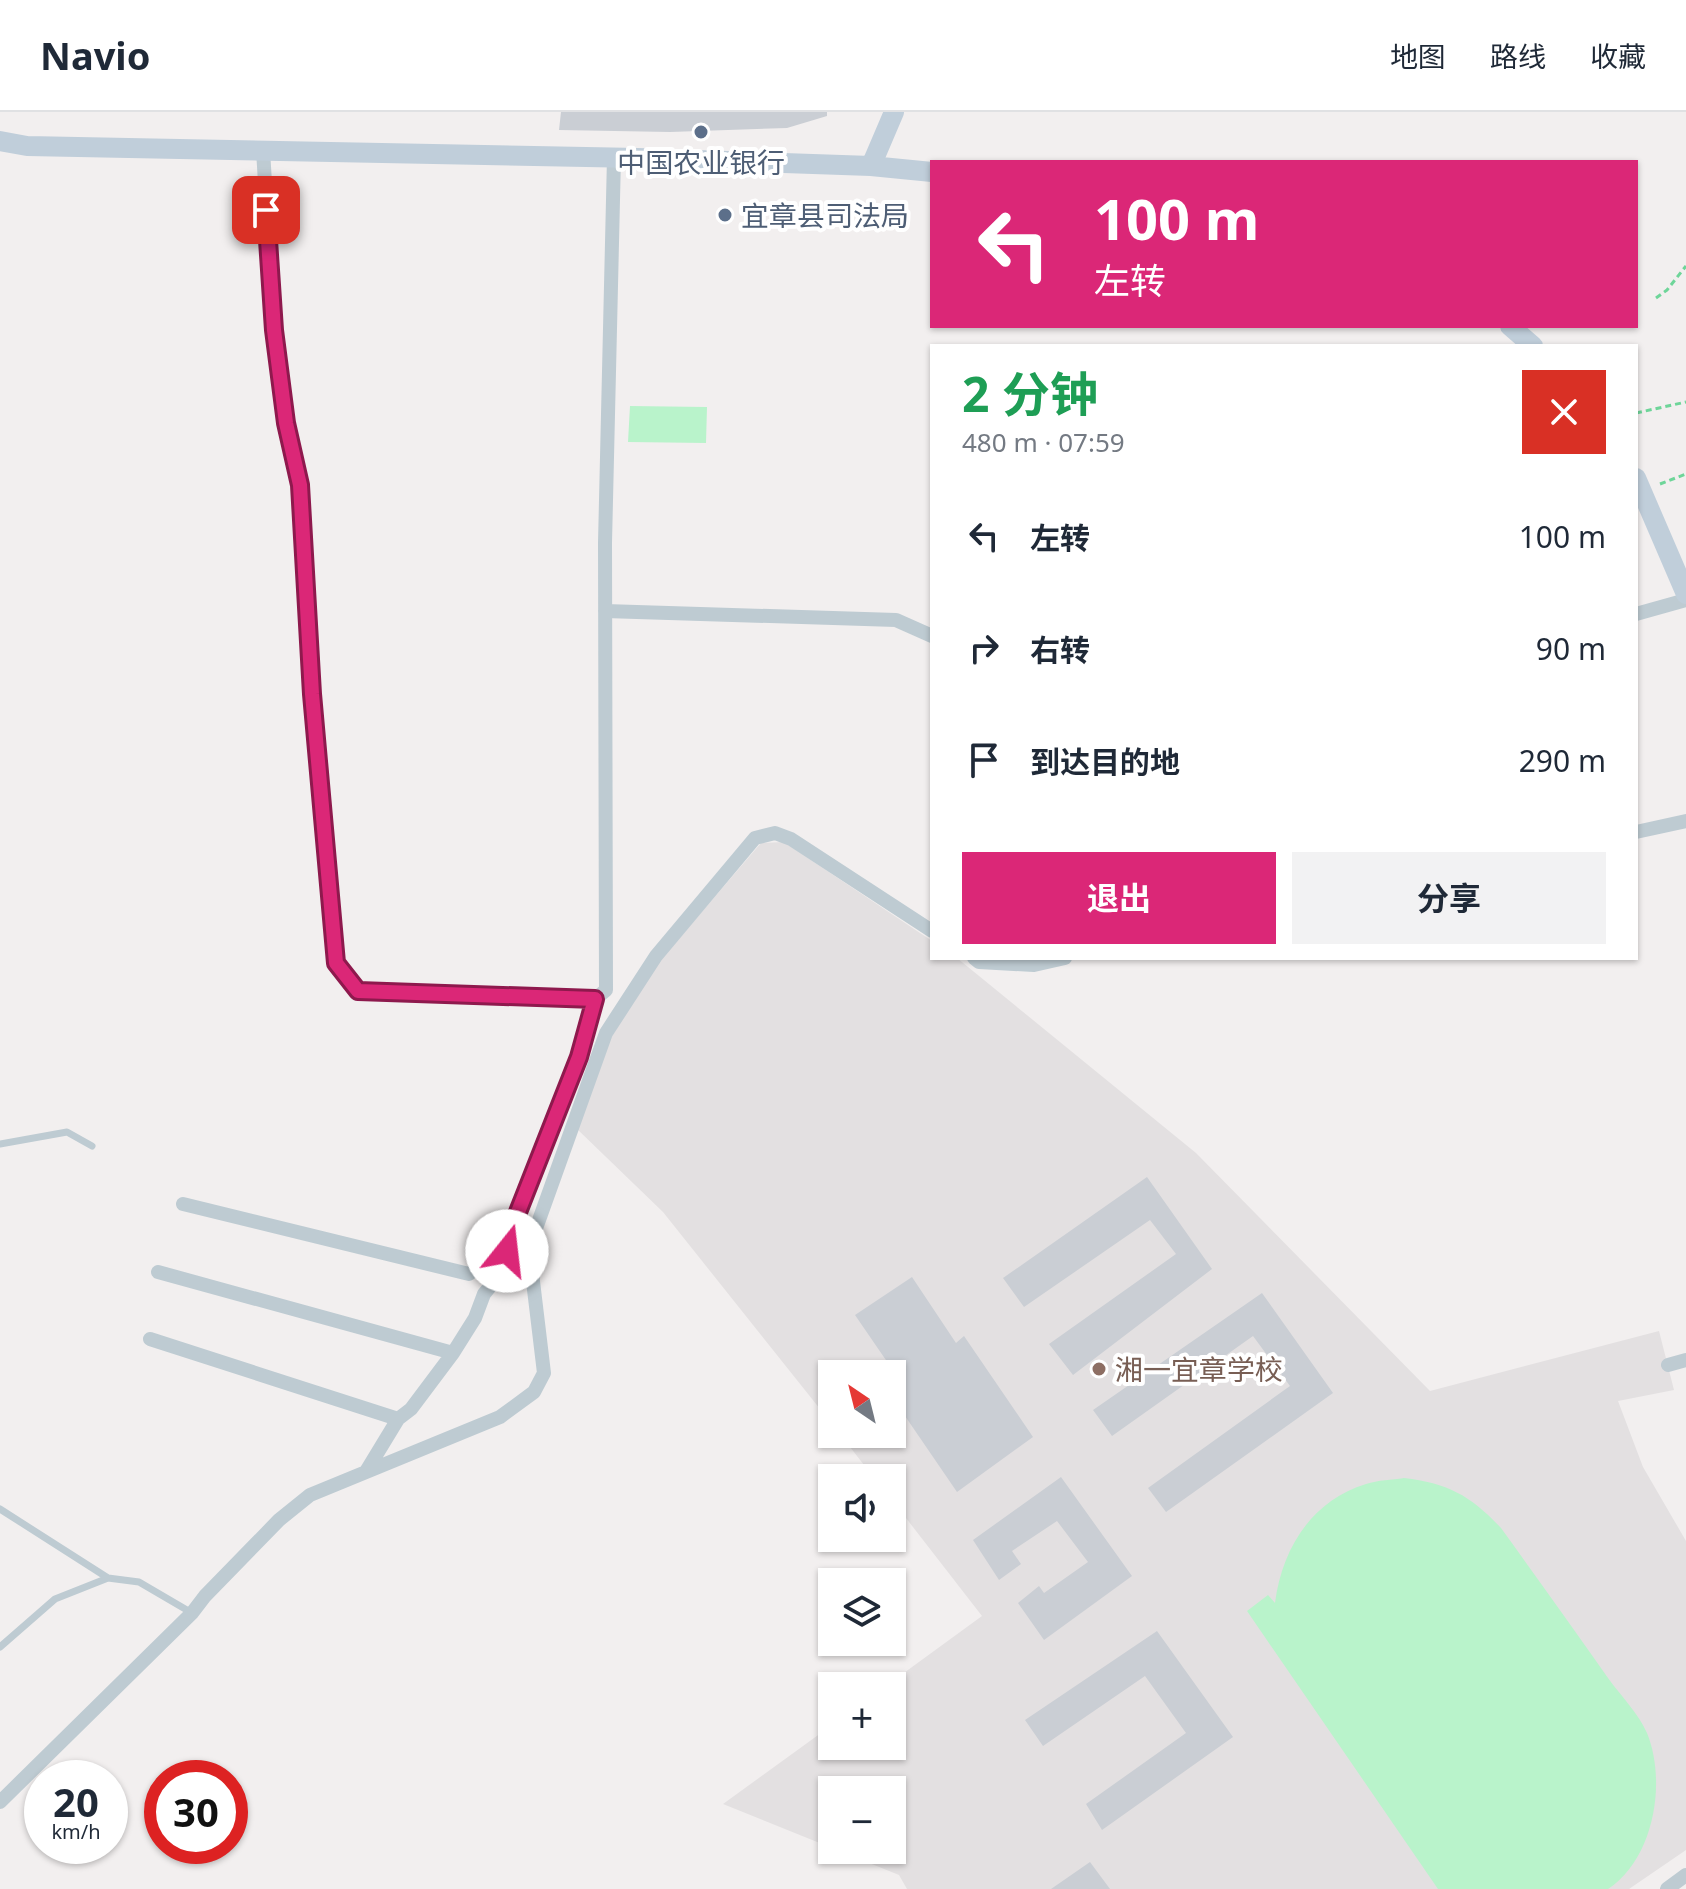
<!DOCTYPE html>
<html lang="zh">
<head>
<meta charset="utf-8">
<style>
  body { margin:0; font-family:"Noto Sans","Noto Sans SC",sans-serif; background:#f2f2f3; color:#1f2937; height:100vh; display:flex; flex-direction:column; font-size:30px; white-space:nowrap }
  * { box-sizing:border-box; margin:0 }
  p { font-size:26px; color:#747a83 }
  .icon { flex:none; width:44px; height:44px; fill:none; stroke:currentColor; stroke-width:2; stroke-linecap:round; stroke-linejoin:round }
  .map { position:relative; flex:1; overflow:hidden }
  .drawer { position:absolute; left:930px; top:232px; width:708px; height:616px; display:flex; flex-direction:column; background:#fff; border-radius:0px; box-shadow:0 2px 6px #0004 }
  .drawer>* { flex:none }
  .top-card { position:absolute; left:930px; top:48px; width:708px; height:168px; border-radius:0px; box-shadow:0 2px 6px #0004; background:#db2777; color:#fff; overflow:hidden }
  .needle { width:52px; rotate:325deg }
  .tools { position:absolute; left:818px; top:1248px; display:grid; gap:16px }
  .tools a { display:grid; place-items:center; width:88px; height:88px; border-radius:0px; background:#fff; box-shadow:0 2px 6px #0004; font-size:40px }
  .speed { position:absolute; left:24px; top:1648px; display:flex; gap:16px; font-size:40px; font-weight:700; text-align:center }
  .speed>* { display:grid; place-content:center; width:104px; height:104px; border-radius:50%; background:#fff; box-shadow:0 2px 6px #0004; line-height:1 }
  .speed small { font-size:20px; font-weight:400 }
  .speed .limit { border:12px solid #d22; background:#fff; color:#111 }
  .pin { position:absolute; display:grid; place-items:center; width:68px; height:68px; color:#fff; margin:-34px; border-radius:16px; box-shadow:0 4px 12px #0006 }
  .me { position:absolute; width:88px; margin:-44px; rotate:16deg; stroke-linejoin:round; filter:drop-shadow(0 0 6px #0008) }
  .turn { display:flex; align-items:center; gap:28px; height:168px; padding:0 32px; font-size:36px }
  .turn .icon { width:104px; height:104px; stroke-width:2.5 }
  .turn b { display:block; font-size:56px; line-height:68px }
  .round { display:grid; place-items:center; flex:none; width:84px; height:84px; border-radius:0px; background:#f2f2f3 }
  .headline { display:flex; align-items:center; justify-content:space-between; height:136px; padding:0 32px }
  h1 { font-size:48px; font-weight:700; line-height:60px; color:#1e9e55 }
  .button { display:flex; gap:16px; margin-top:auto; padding:16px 32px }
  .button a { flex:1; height:92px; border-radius:0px; background:#db2777; color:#fff; font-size:32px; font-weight:700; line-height:92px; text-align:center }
  .button a+a { background:#f2f2f3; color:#1f2937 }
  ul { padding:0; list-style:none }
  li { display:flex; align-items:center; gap:24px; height:112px; padding:0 32px }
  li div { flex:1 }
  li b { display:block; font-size:30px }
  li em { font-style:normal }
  header { display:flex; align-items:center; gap:48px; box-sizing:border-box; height:112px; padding:0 40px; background:#fff; border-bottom:2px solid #e0e1e3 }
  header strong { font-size:38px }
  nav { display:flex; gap:44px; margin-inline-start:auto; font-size:28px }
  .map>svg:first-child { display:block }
  .education { fill:#e3e0e1 }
  .green { fill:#b9f3cb }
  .building { fill:#caced4 }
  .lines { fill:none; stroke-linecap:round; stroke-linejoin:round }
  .path { stroke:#6ed599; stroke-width:3; stroke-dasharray:6 4; stroke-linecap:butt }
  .lane { stroke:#becbd2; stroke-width:7 }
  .street { stroke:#becbd2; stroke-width:14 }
  .secondary { stroke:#c0ceda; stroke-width:20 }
  .route-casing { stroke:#8e194d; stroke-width:20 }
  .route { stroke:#db2777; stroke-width:14 }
  .service-dot { fill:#5c6f8a; stroke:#fff; stroke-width:3 }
  .education-dot { fill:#8d6e63; stroke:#fff; stroke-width:3 }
  .labels { text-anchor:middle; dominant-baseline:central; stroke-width:8; stroke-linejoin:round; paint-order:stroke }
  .service-label { font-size:28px; fill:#4e5e75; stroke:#fff }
  .education-label { font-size:28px; fill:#785e54; stroke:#fff; text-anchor:start }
</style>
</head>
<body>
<header>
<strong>Navio</strong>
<nav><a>地图</a><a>路线</a><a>收藏</a></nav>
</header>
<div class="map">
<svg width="1686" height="1777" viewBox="0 0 1686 1777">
  <rect width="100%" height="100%" fill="#f2efef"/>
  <path class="education" d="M784 730 932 829V846H957L1196 1041 1430 1279 1659 1219 1674 1278 1618 1289 1643 1355 1686 1429V1738L1629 1777H907L899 1763 837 1738H892V1678H832V1736L723 1692 832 1613V1634H892V1574H886L982 1504 892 1388V1366H874L840 1322H892V1262H832V1312L663 1100 576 1016 606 928 651 859 761 731Z"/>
  <path class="green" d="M630 294 707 295 706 331 628 330Z
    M1404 1366C1448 1371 1471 1384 1501 1416 1537 1466 1573 1516 1608 1566 1620 1583 1639 1602 1647 1621 1667 1670 1654 1747 1608 1777H1438L1247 1499 1268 1483 1275 1491C1282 1437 1311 1389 1366 1372 1378 1368 1392 1368 1404 1366Z"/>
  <path class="building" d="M561 0H827V4L787 16 670 20 559 18Z
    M1147 1065 1212 1157 1073 1263 1049 1232 1176 1142 1150 1108 1024 1195 1003 1166Z
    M912 1165 956 1231 964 1224 1033 1325 957 1380 892 1285V1262H879L890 1254 855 1203Z
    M1262 1181 1333 1281 1166 1400 1148 1376 1290 1274 1253 1224 1112 1324 1093 1298Z
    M1061 1365 1132 1464 1044 1528 1018 1491 1039 1474 1044 1481 1088 1450 1057 1409 1012 1439 1021 1452 999 1468 973 1428Z
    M1157 1519 1233 1625 1102 1718 1086 1692 1186 1621 1145 1564 1043 1634 1025 1608Z
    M1090 1750 1110 1777H1051Z"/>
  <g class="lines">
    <path class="path" d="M1656 186 1667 178 1686 154
      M1636 301 1686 290
      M1660 372 1686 362"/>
    <path class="lane" d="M0 1032 67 1020 92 1034
      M0 1397 108 1466 139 1470 192 1501
      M0 1535 55 1487 108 1466"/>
    <path class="street" d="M263 38 274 218 286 311 300 373 312 582 336 851 358 879 595 887
      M605 499 896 508 932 524
      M1636 502 1686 488
      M1636 720 1686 709
      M974 846 979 850 1034 853
      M1034 846V853L1065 846
      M183 1092 469 1162 494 1143 507 1125
      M158 1160 453 1241
      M150 1227 398 1307
      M1668 1253 1686 1248
      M367 1358 398 1307 411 1297 453 1241 475 1206 484 1182 501 1161 518 1100 579 945 595 887 606 878 605 431 614 45
      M0 1690 192 1501 205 1484 279 1408 310 1383 500 1305 534 1280 544 1261 529 1136 606 921 656 844 755 726 775 721 791 727 932 819
      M1667 1777 1686 1763"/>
    <path class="secondary" d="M0 29 27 34 638 46 871 54 932 60
      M871 54 894 0
      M1510 214 1533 234
      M1636 366 1686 482"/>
  </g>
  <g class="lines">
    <g class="route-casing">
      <path id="route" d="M266 98 274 218 286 311 300 373 312 582 336 851 358 879 595 887 579 945 518 1100 507 1139"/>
    </g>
    <use href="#route" class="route"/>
  </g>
  <g class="service-dot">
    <circle cx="701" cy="20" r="8"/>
    <circle cx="725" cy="103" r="8"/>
  </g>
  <circle class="education-dot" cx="1099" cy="1257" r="8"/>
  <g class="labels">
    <g class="service-label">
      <text x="701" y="50">中国农业银行</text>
      <text x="741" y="103" text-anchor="start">宜章县司法局</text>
    </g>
    <g class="education-label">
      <text x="1115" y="1257">湘一宜章学校</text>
    </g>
  </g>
</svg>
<div class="tools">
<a><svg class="needle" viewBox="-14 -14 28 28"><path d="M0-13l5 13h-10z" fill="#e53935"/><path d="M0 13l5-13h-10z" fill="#747a83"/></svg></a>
<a><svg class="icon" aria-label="sound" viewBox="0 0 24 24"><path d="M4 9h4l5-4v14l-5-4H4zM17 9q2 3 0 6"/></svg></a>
<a><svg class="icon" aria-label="layers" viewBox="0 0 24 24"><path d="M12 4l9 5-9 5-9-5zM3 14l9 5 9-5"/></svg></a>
<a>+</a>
<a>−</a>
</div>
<div class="speed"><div>20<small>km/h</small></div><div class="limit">30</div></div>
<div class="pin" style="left:266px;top:98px;background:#d93025"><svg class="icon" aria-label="arrive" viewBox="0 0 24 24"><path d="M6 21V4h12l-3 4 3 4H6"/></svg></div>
<svg class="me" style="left:507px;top:1139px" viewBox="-20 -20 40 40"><circle r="19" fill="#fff"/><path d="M0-13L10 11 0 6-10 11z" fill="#db2777"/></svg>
<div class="top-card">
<div class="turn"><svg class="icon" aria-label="left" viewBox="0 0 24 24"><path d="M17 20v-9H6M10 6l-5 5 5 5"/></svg><div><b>100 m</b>左转</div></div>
</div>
<section class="drawer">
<div class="headline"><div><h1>2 分钟</h1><p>480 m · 07:59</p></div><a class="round" style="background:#d93025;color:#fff"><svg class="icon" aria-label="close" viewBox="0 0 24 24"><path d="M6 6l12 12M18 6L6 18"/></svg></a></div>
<ul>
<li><svg class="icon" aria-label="left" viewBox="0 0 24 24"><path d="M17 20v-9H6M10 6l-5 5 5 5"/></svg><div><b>左转</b></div><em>100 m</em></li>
<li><svg class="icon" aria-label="right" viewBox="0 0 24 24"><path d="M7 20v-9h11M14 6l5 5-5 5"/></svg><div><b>右转</b></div><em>90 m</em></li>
<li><svg class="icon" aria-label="arrive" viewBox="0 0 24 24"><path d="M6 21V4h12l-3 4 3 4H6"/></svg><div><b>到达目的地</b></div><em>290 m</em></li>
</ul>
<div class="button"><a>退出</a><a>分享</a></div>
</section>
</div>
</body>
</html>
